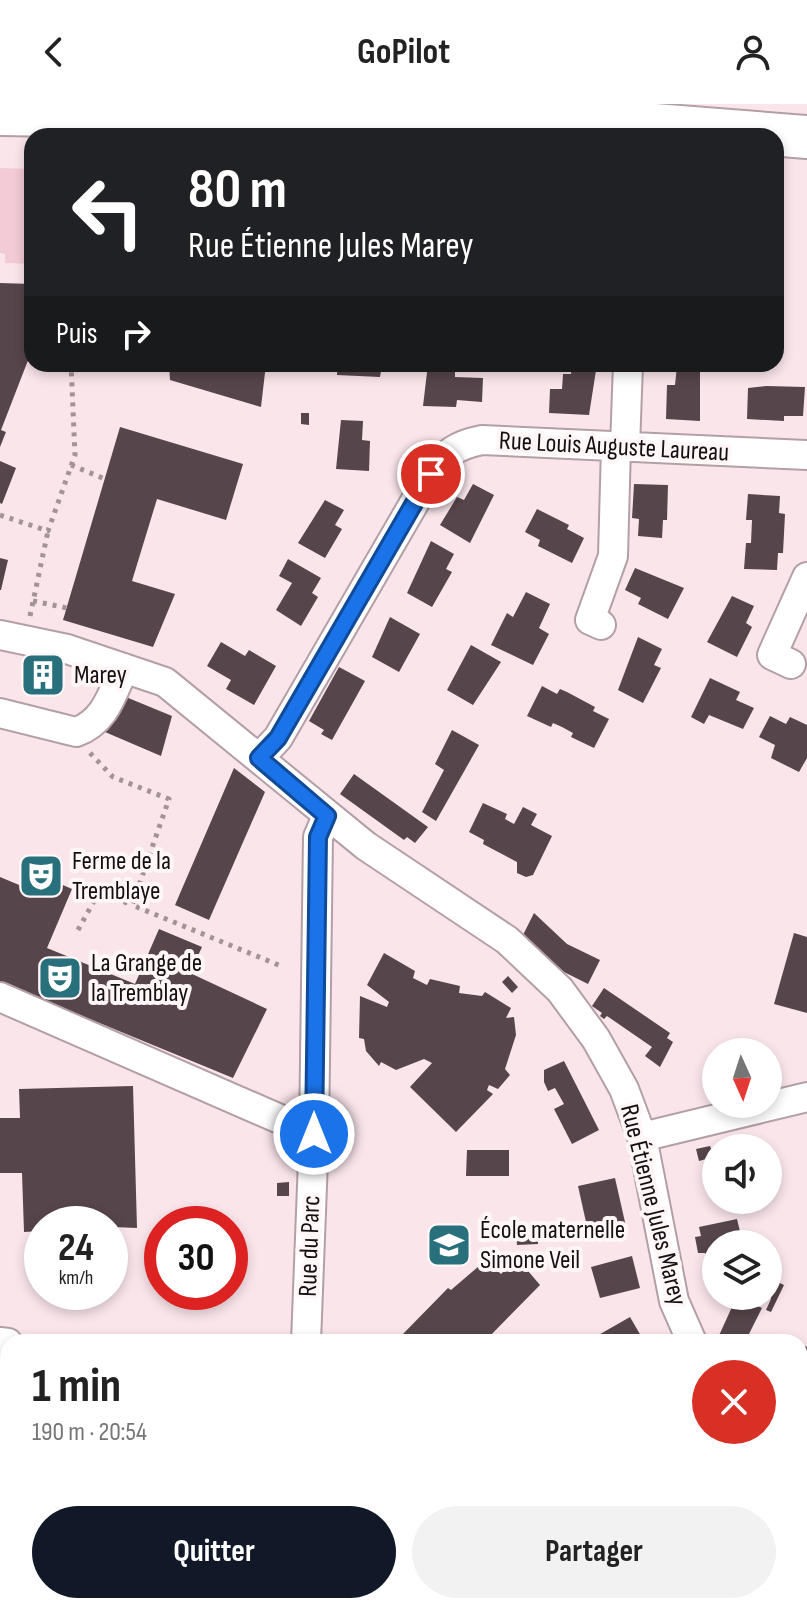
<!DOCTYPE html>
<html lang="fr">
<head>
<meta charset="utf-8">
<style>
  body { margin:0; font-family:"Sofia Sans Condensed",sans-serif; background:#f2f2f2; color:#222; height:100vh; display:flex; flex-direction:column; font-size:30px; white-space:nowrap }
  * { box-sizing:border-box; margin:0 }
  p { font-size:26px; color:#767676 }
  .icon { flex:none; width:44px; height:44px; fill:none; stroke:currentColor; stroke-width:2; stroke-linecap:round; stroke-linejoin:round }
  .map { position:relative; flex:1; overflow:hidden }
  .details { position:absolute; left:0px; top:1230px; width:808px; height:280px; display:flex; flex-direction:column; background:#fff; border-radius:24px 24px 0 0; box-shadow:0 4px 12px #0003 }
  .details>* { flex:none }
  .top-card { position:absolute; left:24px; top:24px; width:760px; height:244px; border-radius:24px; box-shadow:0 4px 12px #0003; background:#202124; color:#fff; overflow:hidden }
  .needle { width:52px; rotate:177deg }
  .tools { position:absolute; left:702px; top:934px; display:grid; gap:16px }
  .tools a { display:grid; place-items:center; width:80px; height:80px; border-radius:50%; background:#fff; box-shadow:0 4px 12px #0003; font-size:40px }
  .speed { position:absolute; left:24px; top:1102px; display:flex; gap:16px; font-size:40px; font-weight:700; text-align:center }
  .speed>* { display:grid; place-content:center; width:104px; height:104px; border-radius:50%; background:#fff; box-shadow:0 4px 12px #0003; line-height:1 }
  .speed small { font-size:20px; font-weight:400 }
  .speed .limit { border:12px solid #d22; background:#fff; color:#111 }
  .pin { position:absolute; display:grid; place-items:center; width:68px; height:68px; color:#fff; margin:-34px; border:4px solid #fff; border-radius:50%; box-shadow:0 2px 8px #0007 }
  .me { position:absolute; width:88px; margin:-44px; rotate:0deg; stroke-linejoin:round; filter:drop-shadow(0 0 6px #0008) }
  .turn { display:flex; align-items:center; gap:28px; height:168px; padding:0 32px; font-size:36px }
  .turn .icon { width:104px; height:104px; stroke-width:2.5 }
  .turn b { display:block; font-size:56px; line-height:68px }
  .then { display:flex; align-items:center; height:76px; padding:0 32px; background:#0003; gap:16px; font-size:30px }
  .round { display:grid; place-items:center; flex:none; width:84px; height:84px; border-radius:42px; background:#f2f2f2 }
  .summary { display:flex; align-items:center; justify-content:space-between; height:136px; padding:0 32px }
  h1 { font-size:48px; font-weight:700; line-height:60px }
  .cta { display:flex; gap:16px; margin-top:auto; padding:16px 32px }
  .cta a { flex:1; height:92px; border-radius:48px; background:#111827; color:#fff; font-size:32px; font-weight:700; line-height:92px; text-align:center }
  .cta a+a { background:#f2f2f2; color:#222 }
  header { display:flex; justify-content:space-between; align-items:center; height:104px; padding:0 32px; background:#fff; font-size:36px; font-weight:700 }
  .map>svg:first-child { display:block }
  .green { fill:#f3cbd7 }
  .building { fill:#56454a }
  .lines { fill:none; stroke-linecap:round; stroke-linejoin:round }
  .minor-casing { stroke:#b39fa5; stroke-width:32 }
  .highway-casing { stroke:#b39fa5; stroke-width:46 }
  .path { stroke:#a39398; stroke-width:5; stroke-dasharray:4 6; stroke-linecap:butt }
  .minor { stroke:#fff; stroke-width:28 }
  .highway { stroke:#fff; stroke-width:42 }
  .route-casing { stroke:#114b97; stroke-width:20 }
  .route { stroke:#1a73e8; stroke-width:14 }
  .labels { text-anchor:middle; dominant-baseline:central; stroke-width:8; stroke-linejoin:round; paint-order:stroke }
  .street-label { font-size:26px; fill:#160f11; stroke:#fff6f8 }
  .poi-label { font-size:26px; fill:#160f11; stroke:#fff6f8; text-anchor:start }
</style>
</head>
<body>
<header><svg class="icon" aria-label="back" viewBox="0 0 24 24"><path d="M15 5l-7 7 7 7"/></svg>GoPilot<svg class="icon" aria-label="person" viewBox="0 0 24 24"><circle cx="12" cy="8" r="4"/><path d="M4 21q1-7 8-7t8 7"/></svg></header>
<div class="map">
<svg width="807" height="1510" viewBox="0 0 807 1510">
  <rect width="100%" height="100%" fill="#fae5eb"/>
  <path class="green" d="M0 64 32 65V160L5 159V150L0 149Z
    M800 1448 807 1450V1510H763L738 1502H800Z"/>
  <path class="building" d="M0 179 32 180V246L1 326 6 328 0 343Z
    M169 260H266L261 303 170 276Z
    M322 260H396L395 268 381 267 380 273 337 271V266L322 264Z
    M428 260H455V273L483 274 482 298 457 296 456 303 423 302Z
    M572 260H597L589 311 549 309 550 285H562L563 270H571Z
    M677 262 700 263V317L666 315 667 281H675Z
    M766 282 805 283 803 312H784V317L747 315 748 284Z
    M301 309H309V321L301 320Z
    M341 316 363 317 362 336 370 337 369 367 336 365Z
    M120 323 243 360 226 416 157 395 132 477 175 490 153 543 63 516Z
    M0 357 16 364 2 400 0 399Z
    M473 380 494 391 470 439 440 421 457 393 464 396Z
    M634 380 668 381 667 416H663L662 434 638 432 639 415 632 414Z
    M748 390 780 392 779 409 785 410 783 449H778L777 466 744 465 746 439H751L752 416H746Z
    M325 396 344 406 335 421 342 425 325 454 298 439Z
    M537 405 569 421 567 425 584 434 572 459 538 442 540 436 525 428Z
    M431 437 454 450 446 465 452 468 432 503 407 489Z
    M0 454 8 456 1 486H0Z
    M288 455 321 474 312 489 318 493 301 522 276 506 292 479 279 472Z
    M635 464 684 484 668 515 638 500 641 494 625 486Z
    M526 488 550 500 539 524 549 530 533 561 491 541 507 509 513 513Z
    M732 492 754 502 746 519 752 523 737 553 707 538Z
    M390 513 420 530 399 568 372 553Z
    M638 533 662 545 654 561 661 564 643 599 618 586Z
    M221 538 245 552 249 546 276 562 254 601 226 585 231 576 207 562Z
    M471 541 501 558 473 601 447 586Z
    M37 563 52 566 50 578 35 575Z
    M339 563 365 577 332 636 321 630 324 626 309 617Z
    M710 574 740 588 736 596 754 604 743 625 709 611 704 620 691 613Z
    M542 582 557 590 560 585 567 588 595 603 593 607 609 615 594 644 571 633 573 629 562 623 553 619 551 623 527 612Z
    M121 591 172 612 161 652 105 628Z
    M770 612 786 620 790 613 807 621V654L799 668 771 654 775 641 759 633Z
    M452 626 479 641 436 717 422 708 444 666 435 660Z
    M234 664 265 688 209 816 175 801Z
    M354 670 428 723 415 739 407 733 404 736 340 690Z
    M483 699 507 710 505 715 514 720 523 703 537 710 531 721 552 732 533 771 526 773 517 769V758L483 740 484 736 469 728Z
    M42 772 72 785 47 844 135 880 159 825 202 843 190 869 267 905 233 974 0 878V773L36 788Z
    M534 809 567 840 600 856 588 880 564 868 523 831Z
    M794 829 807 833V909L774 900Z
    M384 849 415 867 413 874 427 881 430 875 460 882 459 889 482 892 485 888 511 904 506 914 514 913 516 931 505 965 510 971 498 985 489 981 487 986 493 990 456 1028 410 983 432 959 424 955 396 966 381 958 379 962 366 947 364 935 359 934 360 892 387 903 389 898 367 881Z
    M508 872 518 883 512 889 502 878Z
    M604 884 670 929 667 934 673 938 660 963 645 952 652 943 607 912 604 915 600 912 602 909 592 902Z
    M564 957 599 1026 572 1040 554 1005 564 1000 555 984 548 987 544 978V966Z
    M133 982 137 1124 42 1120V1127L24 1128 22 1069H0V1014H20L19 985Z
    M710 1042 714 1053 699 1057 696 1045Z
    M467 1046H509V1072H466Z
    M615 1074 627 1127 590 1136 578 1082Z
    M289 1078V1092H277V1079Z
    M737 1115 743 1140H716V1157L707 1160 705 1149H698L695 1133 701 1132 699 1123Z
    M538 1128V1140L517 1141 516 1129Z
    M632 1152 640 1184 600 1194 591 1163Z
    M517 1154 540 1181 484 1238H396V1232H401L448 1184 451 1186 486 1156 501 1170Z
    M773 1176 784 1181 771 1208 766 1206 771 1195 768 1187Z
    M737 1192H760L755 1201 762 1204 745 1238H716Z
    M630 1213 641 1232 634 1238H598L595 1233Z
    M800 1240 807 1243 805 1313 800 1312Z
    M165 1502H200L201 1510H166Z
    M458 1502H484L489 1510H457L454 1504Z"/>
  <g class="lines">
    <g class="minor-casing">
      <path id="minor" d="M625 343 628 260
        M601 521 590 516 613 452 616 343
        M0 531 67 545 165 578 366 742 507 836 560 886 596 935 624 985 642 1033 674 1197 692 1238
        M791 560 772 551 807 473
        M0 609 76 628C105 618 112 590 124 564
        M259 654 278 634 431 370C445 349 457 341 482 336L807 351
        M0 893 314 1030
        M642 1033 807 993
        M0 1238 8 1239
        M306 1238 314 1030 318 733 327 712
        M800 1395 807 1390
        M800 1420 807 1416
        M280 1510 282 1502
        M637 1510 663 1502"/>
    </g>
    <g class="highway-casing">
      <path id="highway" d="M0 10 654 21 807 33"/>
    </g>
    <path class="path" d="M71 361 105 375
      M0 411 48 427 75 351 71 260
      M33 497 67 504
      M30 512 48 427
      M90 649 113 673 169 695 132 801 281 862
      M78 826 99 788 132 801
      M800 1501 807 1504
      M567 1510 580 1502"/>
    <use href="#minor" class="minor"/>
    <use href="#highway" class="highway"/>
  </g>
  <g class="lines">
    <g class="route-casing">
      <path id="route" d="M314 1030 318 733 327 712 259 654 278 634 431 370"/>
    </g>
    <use href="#route" class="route"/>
  </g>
  <defs>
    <g id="building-square" transform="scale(2.3)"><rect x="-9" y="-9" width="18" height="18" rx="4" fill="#28707b" stroke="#fff6f8"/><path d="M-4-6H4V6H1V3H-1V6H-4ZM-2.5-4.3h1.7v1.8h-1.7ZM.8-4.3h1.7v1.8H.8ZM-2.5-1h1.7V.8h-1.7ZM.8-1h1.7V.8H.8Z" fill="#fff"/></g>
    <g id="theatre-square" transform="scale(2.3)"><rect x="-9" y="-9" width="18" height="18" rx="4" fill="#28707b" stroke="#fff6f8"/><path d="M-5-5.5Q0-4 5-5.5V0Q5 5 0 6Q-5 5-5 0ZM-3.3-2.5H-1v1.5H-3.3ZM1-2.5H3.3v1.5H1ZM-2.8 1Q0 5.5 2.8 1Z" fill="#fff"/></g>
    <g id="school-square" transform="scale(2.3)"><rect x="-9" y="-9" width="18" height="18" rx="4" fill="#28707b" stroke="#fff6f8"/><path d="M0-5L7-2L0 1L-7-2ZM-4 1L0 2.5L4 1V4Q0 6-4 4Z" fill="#fff"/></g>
  </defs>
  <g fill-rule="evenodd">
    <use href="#building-square" x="43" y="571"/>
    <use href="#theatre-square" x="41" y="772"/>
    <use href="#theatre-square" x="60" y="874"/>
    <use href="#school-square" x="449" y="1141"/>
  </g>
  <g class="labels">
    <g class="street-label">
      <text transform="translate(614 343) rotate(3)">Rue Louis Auguste Laureau</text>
      <text transform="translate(653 1101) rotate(76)">Rue Étienne Jules Marey</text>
      <text transform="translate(310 1142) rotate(-88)">Rue du Parc</text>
    </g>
    <g class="poi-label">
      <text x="74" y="571">Marey</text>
      <text x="72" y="757">Ferme de la<tspan x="72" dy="30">Tremblaye</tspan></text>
      <text x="91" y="859">La Grange de<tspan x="91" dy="30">la Tremblay</tspan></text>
      <text x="480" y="1126">École maternelle<tspan x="480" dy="30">Simone Veil</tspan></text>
    </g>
  </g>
</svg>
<div class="tools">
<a><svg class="needle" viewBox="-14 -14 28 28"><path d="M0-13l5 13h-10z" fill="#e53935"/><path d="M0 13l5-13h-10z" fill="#767676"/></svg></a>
<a><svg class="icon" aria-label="sound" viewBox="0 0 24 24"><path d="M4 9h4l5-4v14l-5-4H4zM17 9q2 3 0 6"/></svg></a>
<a><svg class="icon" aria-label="layers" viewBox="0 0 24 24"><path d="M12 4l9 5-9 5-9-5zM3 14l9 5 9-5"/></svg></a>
</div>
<div class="speed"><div>24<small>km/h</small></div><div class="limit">30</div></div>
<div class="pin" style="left:431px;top:370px;background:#d93025"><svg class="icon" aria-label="arrive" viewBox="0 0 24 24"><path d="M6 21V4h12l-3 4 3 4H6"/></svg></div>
<svg class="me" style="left:314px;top:1030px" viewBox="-20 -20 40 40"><circle r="17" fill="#1a73e8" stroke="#fff" stroke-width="3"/><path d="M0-11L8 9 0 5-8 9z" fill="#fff"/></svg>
<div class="top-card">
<div class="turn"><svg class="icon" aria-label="left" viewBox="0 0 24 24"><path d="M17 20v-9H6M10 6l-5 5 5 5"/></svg><div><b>80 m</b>Rue Étienne Jules Marey</div></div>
<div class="then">Puis<svg class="icon" aria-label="right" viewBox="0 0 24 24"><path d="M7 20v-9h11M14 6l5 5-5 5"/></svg></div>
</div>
<section class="details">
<div class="summary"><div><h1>1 min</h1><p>190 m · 20:54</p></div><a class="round" style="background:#d93025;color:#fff"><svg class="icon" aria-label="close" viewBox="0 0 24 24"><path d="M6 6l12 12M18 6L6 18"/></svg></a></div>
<div class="cta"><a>Quitter</a><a>Partager</a></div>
</section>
</div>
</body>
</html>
